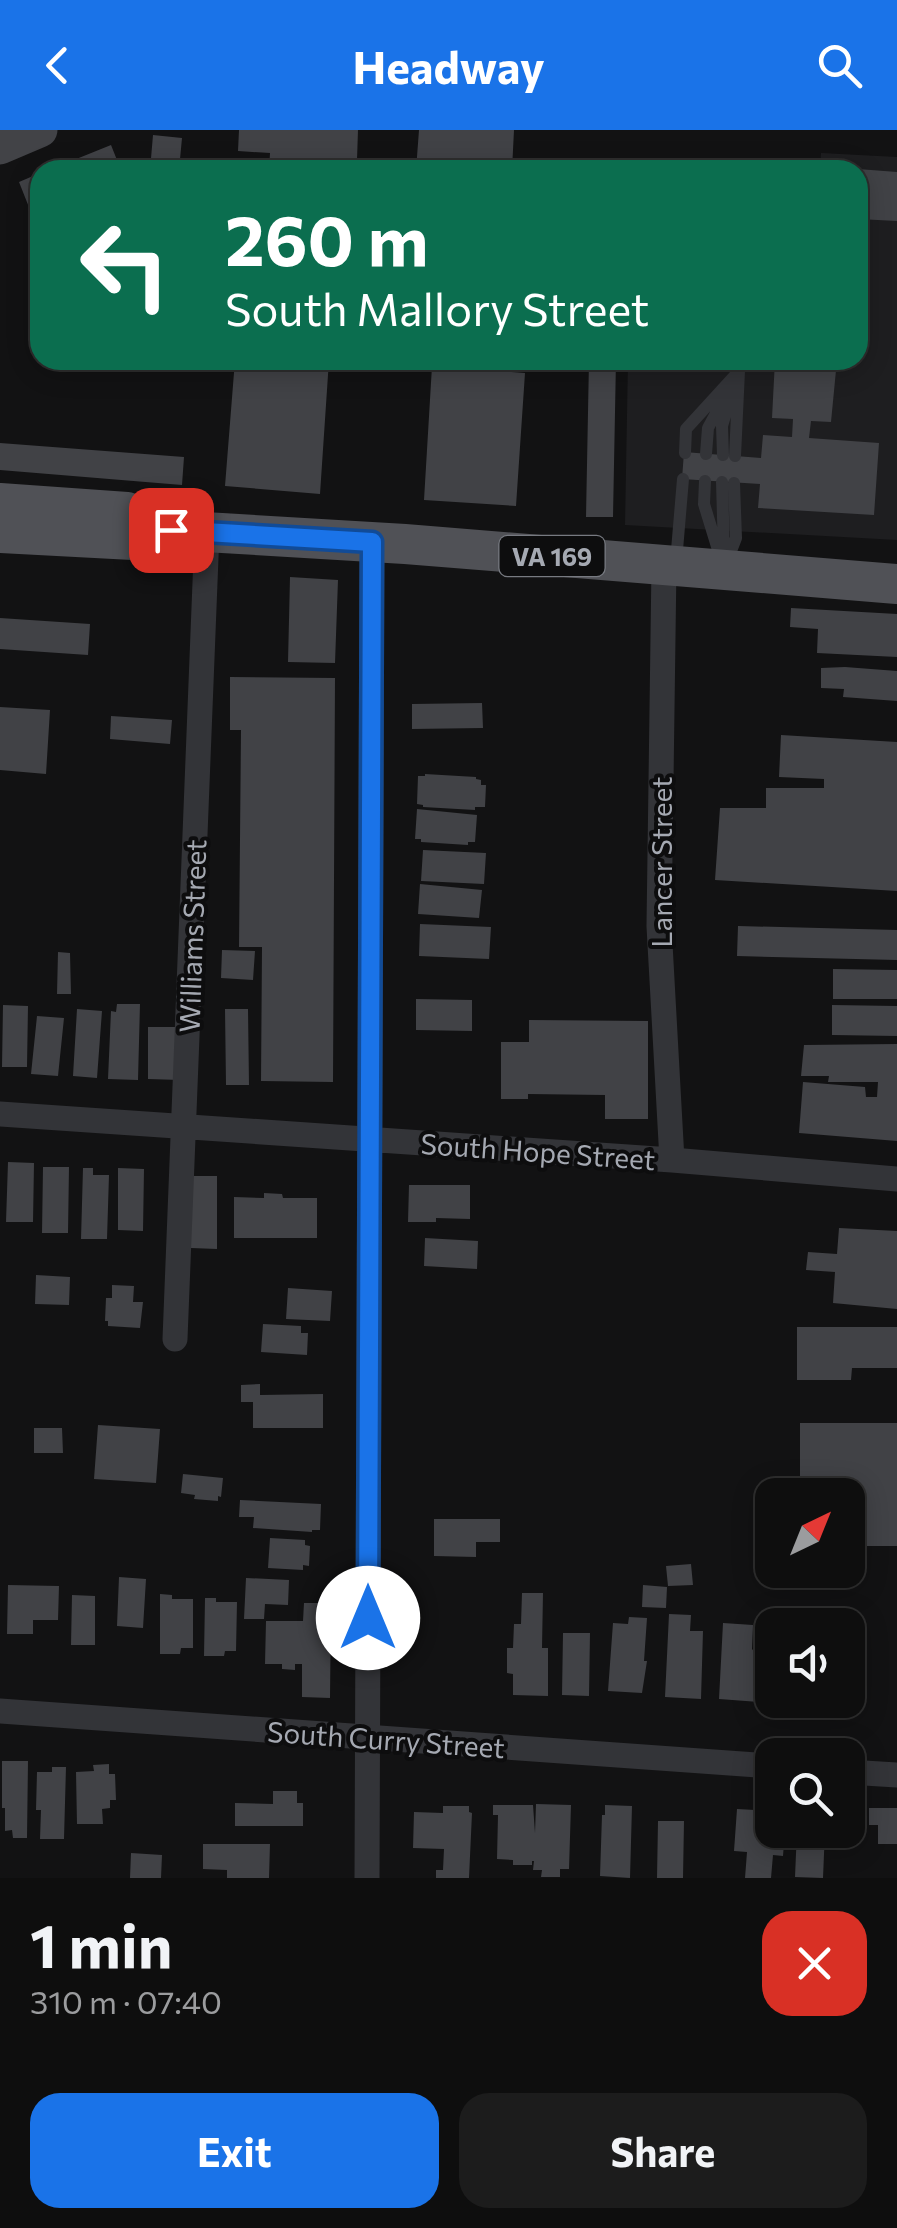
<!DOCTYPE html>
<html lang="en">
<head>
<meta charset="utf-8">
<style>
  body { margin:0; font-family:Commissioner,sans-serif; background:#1c1c1c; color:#f1f3f6; height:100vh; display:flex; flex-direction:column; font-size:38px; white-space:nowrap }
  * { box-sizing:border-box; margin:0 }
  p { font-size:32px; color:#9b9c9e }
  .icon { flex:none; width:55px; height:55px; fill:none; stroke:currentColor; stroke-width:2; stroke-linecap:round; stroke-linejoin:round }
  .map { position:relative; height:1748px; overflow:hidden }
  .side { display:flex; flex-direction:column; background:#0e0e0e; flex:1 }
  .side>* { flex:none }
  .guide { position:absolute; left:30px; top:30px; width:838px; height:210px; border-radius:30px; box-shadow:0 5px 25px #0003,0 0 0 2px #2e2e2e; background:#0b6e4f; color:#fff; overflow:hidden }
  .needle { width:65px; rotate:43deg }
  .tools { position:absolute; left:755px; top:1348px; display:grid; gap:20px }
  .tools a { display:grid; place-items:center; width:110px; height:110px; border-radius:20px; background:#0e0e0e; box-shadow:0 5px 25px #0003,0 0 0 2px #2e2e2e; font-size:50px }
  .pin { position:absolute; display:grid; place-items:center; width:85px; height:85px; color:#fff; margin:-42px; border-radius:20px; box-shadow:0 5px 15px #0006 }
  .me { position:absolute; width:110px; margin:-55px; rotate:0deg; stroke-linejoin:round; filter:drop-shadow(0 0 8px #0008) }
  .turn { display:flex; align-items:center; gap:35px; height:210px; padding:0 30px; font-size:45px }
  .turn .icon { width:130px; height:130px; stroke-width:2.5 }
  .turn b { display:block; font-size:70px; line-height:85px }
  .round { display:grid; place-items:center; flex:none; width:105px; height:105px; border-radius:30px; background:#1c1c1c }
  .overview { display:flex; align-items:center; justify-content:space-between; height:170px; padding:0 30px }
  h1 { font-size:60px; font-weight:700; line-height:75px }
  .button { display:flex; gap:20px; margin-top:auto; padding:20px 30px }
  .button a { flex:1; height:115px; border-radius:30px; background:#1a73e8; color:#fff; font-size:40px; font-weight:700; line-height:115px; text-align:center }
  .button a+a { background:#1c1c1c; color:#f1f3f6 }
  header { display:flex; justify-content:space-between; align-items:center; height:130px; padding:0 30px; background:#1a73e8; color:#fff; font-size:45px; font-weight:700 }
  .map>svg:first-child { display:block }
  .built { fill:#1e1e20 }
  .building { fill:#414246 }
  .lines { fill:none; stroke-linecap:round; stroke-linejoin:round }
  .lane { stroke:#333438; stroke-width:12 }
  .street { stroke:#333438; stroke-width:25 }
  .secondary { stroke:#424347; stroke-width:35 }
  .primary { stroke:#505156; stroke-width:40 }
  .route-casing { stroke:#114b97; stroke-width:25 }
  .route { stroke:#1a73e8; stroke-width:18 }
  .labels { text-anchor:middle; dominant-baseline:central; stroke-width:8; stroke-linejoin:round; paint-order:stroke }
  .shield { fill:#0d0d0e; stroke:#777a81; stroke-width:2.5 }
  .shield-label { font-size:25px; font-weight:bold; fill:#a5a9b2 }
  .street-label { font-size:28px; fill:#a5a9b2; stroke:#0d0d0e }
</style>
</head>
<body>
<header><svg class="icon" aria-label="back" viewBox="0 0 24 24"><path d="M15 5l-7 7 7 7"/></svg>Headway<svg class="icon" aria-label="search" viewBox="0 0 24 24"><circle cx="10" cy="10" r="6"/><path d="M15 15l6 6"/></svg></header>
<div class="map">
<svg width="897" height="1748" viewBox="0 0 897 1748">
  <rect width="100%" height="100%" fill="#121213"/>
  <path class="built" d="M821 23 897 27V410L625 395 628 230H858V40H820Z"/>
  <path class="building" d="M239 0H358L357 30 339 29V40H269L270 23 238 21Z
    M419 0H514L512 40H416Z
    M153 5 182 8 179 40H150Z
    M111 15 121 40H49Z
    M858 39 897 42V91L858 89Z
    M40 43V105L19 52Z
    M235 230H329L320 364 225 356Z
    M589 230H616L613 387H586Z
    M775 230H837L831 292 811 291 809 308 879 313 874 385 758 378 760 354 682 349 684 322 761 328 763 305 792 307 793 289 772 288Z
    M432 236 525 243 516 376 424 370Z
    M0 313 184 327 182 355 0 340Z
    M290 447 338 450 335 533 288 532Z
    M791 478 897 484V527L817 523 818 499 790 497Z
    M0 488 90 494 88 525 0 519Z
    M845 537 897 541V571L843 567 844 559 821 558V538Z
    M230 547 335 548 333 952 261 951 262 817H239L241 600H230Z
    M482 573 483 598 412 599V574Z
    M0 577 50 580 46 644 0 640Z
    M111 586 172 590 170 614 110 609Z
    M781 605 897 612V761L715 750 720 678H766V658H824V649L779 647Z
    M425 644 476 647V649L481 650V655H486L485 677H475V680L423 677V675L417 674 418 646H425Z
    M417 679 477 685 475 712H468V715L421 712V709H415Z
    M423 720 486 723 484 754 421 751Z
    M420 754 482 760 479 788 418 784Z
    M420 794 491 797 489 829 419 826Z
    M738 796 897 800V830L737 826Z
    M222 820 255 821 253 850 221 848Z
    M58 822 70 823 71 864H57Z
    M833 839 897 840V869H833Z
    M416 869 472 870V901L416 900Z
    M117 874H140L138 950 108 949 111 881 116 882Z
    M3 875 28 876 27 937H2Z
    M832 875 897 876V906L832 905Z
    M77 879 102 881 97 948 73 946Z
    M225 879H248L249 955H226Z
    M37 886 64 888 58 946 31 944Z
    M529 890 648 891V989H605V965L528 964V969H501V912H529Z
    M148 897H180V950L148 949Z
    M897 914V1011L799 1003 803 952 865 957 866 967H877L878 952H828L829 946H801L804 915Z
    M8 1032 34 1033 33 1092H6Z
    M43 1037H69L68 1103H42Z
    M83 1038H93V1045H109L107 1109H81Z
    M118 1038 144 1039 143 1101 118 1100Z
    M183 1046H217V1119L191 1118Z
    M409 1055H470V1089L436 1088V1092H408Z
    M264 1063 282 1064 283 1068H317V1108H234V1067L264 1068Z
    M839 1098 897 1101V1179L833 1173 835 1142 806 1140 808 1122 837 1124Z
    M425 1108 478 1111 477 1139 424 1136Z
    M36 1145 70 1147 69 1175 35 1174Z
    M112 1155 134 1156 133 1172H143L140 1198 108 1196V1191H105L106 1168H112Z
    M288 1158 332 1161 330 1191 286 1189Z
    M263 1194 301 1196V1203H308L307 1225 261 1222Z
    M797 1197H897V1238H852L851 1250H797Z
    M260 1254V1265L323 1264V1298H253V1272H241V1255Z
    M800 1293H897V1416H848V1365H789V1352L800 1353Z
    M98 1295 160 1299 156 1353 94 1349Z
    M34 1298H62L63 1323H34Z
    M183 1344 223 1348 221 1367 218 1366V1371L194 1369 195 1365 181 1363Z
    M240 1370 321 1374 320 1400H312V1402L253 1398 254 1387H239Z
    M434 1389H500V1412H476V1427L434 1426Z
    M270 1408 305 1410V1415L310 1416 309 1436 303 1435V1440L268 1438Z
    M691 1434 693 1455 668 1456 666 1436Z
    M119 1447 146 1449 143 1498 117 1496Z
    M246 1448 289 1450 288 1475 265 1474 264 1489H244Z
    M8 1455 59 1456 58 1490H33V1504H7Z
    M643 1455 667 1457 666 1478 642 1477Z
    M522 1463H543L542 1518H548V1566L513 1565V1544L507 1543V1518H513L514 1494H521Z
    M160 1464 172 1465V1469H193V1518H181L180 1524H160Z
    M72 1465 95 1466V1515H71Z
    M205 1468H216V1472H237L236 1521H225L224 1526H204Z
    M304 1473H331L330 1568 302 1567V1534H295V1540L282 1539V1534H265L266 1491H303Z
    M669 1484 691 1485 690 1501H703L701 1569 665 1567Z
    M629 1487 647 1488 644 1531H647L642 1563 608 1561 613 1493 628 1494Z
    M723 1493 753 1495 752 1519 758 1526 768 1527 766 1540 760 1546 759 1572 719 1569Z
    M563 1503H590L589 1566 562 1565Z
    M2 1631H28L27 1708H13L12 1700 5 1701V1678H2Z
    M109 1634V1644H115L116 1670H110V1678L102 1679 103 1694H77L76 1642 94 1641 93 1635Z
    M52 1637H66L64 1709H40L41 1680H36L37 1642H52Z
    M273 1661H297V1673H303V1696H235V1673L273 1674Z
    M536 1674 571 1675 569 1739H560V1747H541L542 1740H533L534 1731H532V1735H513V1730L497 1729 498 1685H493V1675H533L535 1703Z
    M605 1675 632 1676 630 1748 600 1746 602 1685H605Z
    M443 1676H469V1682L472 1683 469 1748H436V1740H443L444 1719 413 1718 414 1682 443 1683Z
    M869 1678H897V1714H878V1695H869Z
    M737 1679 772 1681V1700H785L783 1726 773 1725 771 1748H745L747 1722 734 1721Z
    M658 1691H684L683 1748H657Z
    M797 1700H825L823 1748 795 1747Z
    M203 1714H270L269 1748H227V1740L203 1739Z
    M131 1723 162 1725 161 1748H130Z"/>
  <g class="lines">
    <path class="lane" d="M685 323 686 299 739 241
      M706 324 708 298 728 261
      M723 325 722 296 729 272
      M735 326 739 241
      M705 351 704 374 722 433
      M722 352 724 422
      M676 432 683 349
      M726 434 736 408 734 353"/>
    <path class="street" d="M664 435 659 796 672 1030
      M0 984 672 1030 897 1049
      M175 1209 207 402
      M0 1581 772 1636
      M848 1642 897 1645
      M367 1748 372 412"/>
    <path class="secondary" d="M0 17 40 0"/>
    <path class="primary" d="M0 373 127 382 171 400
      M0 403 133 410 171 400 405 414 897 454"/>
  </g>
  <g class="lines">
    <g class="route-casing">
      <path id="route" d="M171 400 372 412 368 1488"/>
    </g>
    <use href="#route" class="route"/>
  </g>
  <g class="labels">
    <rect class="shield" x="499.5" y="406" width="105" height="40" rx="8"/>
    <g class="shield-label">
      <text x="552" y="426">VA 169</text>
    </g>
    <g class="street-label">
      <text transform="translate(661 732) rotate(-90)">Lancer Street</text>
      <text transform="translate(192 806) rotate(-88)">Williams Street</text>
      <text transform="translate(538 1021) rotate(4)">South Hope Street</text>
      <text transform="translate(386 1609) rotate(4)">South Curry Street</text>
    </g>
  </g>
</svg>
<div class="tools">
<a><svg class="needle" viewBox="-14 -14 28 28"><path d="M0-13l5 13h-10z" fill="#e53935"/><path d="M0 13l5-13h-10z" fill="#9b9c9e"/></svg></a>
<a><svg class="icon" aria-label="sound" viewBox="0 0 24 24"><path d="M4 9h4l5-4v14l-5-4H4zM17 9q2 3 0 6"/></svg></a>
<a><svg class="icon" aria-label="search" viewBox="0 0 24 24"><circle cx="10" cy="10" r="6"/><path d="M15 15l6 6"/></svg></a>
</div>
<div class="pin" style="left:171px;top:400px;background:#d93025"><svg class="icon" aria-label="arrive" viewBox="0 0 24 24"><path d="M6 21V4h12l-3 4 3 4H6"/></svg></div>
<svg class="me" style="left:368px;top:1488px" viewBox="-20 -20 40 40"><circle r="19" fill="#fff"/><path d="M0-13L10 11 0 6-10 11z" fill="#1a73e8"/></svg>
<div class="guide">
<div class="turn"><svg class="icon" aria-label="left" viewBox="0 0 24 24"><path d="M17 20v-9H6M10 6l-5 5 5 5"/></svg><div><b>260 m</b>South Mallory Street</div></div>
</div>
</div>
<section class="side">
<div class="overview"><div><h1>1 min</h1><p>310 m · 07:40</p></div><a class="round" style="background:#d93025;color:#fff"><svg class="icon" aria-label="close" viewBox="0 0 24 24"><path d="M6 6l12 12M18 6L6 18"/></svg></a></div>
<div class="button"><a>Exit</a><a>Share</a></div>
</section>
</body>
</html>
